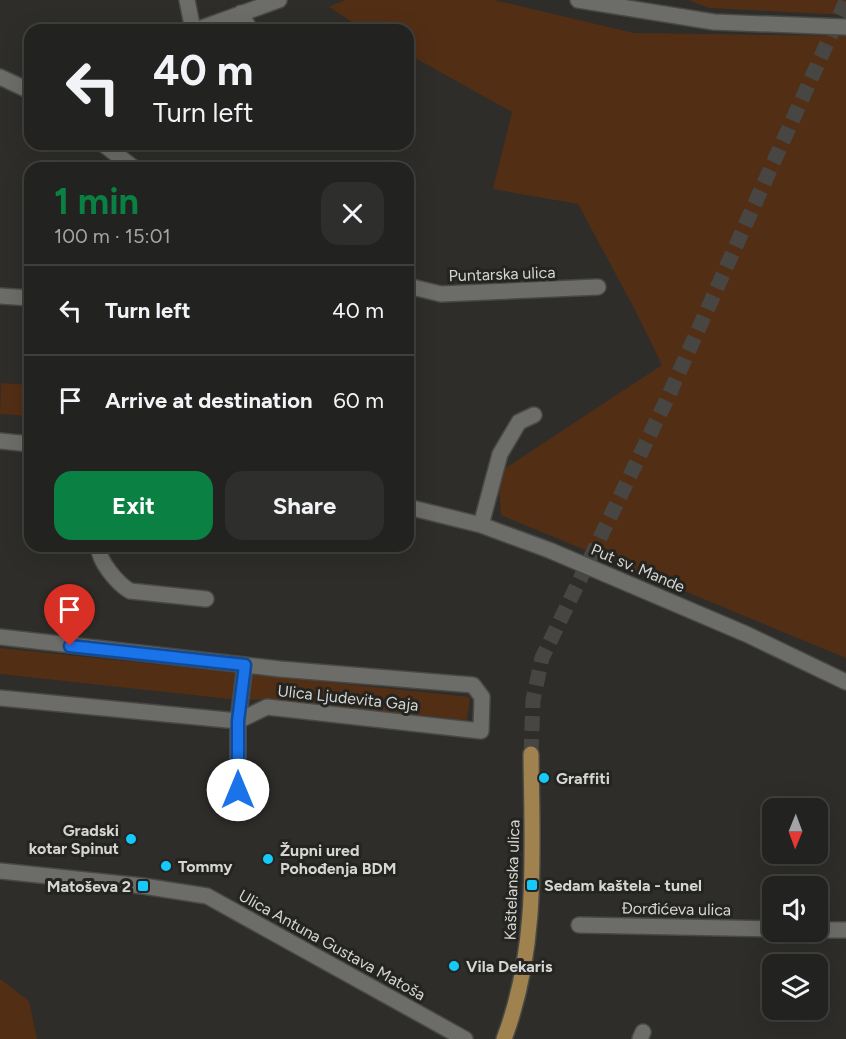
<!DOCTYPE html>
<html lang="en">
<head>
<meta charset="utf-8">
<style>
  body { margin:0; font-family:Figtree,sans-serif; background:#2e2f2d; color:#f1f3f6; height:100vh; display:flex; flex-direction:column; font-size:22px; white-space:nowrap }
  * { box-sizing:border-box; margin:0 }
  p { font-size:20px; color:#a2a4a5 }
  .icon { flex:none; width:33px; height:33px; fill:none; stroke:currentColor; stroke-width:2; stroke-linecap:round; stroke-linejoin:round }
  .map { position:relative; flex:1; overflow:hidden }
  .panel { position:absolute; left:24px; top:162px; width:390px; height:390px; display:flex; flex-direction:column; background:#222220; border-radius:18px; box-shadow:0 6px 24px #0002,0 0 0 2px #3f3f3e }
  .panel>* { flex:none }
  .banner { position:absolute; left:24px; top:24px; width:390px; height:126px; border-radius:18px; box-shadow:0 6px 24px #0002,0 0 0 2px #3f3f3e; background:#222220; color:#f1f3f6; overflow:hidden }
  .needle { width:39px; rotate:181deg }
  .fabs { position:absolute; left:762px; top:798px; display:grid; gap:12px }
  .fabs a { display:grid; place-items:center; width:66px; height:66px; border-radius:12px; background:#222220; box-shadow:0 6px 24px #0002,0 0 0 2px #3f3f3e; font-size:30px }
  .pin { position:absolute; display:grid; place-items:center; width:51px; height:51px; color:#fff; margin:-62px -26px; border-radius:50% 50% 50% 0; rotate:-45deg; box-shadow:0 0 6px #0007 }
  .pin .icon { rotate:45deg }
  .me { position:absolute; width:66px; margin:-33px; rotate:0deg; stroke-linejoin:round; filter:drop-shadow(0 0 4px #0008) }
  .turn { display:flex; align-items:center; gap:21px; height:126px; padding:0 30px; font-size:27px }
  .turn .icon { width:78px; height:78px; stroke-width:2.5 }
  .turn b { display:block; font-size:42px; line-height:51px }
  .round { display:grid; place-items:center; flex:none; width:63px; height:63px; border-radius:18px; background:#2e2f2d }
  .headline { display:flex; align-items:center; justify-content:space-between; height:102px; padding:0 30px }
  h1 { font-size:36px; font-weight:700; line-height:45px; color:#0b8043 }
  .primary-button { display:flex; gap:12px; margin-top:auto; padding:12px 30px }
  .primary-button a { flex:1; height:69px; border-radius:18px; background:#0b8043; color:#fff; font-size:24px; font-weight:700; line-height:69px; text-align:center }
  .primary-button a+a { background:#2e2f2d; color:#f1f3f6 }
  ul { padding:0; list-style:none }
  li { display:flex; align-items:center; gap:18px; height:90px; padding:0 30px; border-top:2px solid #3f3f3e }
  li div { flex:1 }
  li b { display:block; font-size:22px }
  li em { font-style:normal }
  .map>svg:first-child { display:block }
  .green { fill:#522e15 }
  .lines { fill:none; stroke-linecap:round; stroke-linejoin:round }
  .major-tunnel { stroke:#474643; stroke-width:15; stroke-dasharray:15 8; stroke-linecap:butt }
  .minor-casing { stroke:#484845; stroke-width:18 }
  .major-casing { stroke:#484845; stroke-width:18 }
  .minor { stroke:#6c6c68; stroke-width:15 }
  .major { stroke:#a0824f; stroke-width:15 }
  .route-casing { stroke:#114b97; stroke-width:15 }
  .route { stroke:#1a73e8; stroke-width:10 }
  .poi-dot { fill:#15cafb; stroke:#242421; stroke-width:2 }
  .labels { text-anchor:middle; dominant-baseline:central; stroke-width:6; stroke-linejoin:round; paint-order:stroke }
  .street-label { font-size:16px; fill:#d5d5d3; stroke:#242421 }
  .poi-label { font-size:16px; font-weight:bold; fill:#d5d5d3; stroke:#242421; text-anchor:start }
</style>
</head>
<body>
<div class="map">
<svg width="846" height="1039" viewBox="0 0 846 1039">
  <rect width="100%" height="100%" fill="#2e2d2a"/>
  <path class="green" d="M345 0H494L634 33 846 36V658L501 515 498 473 662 365 635 310 578 204 493 189 512 112 408 54V30H364L329 7Z
    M688 0H846V15L709 8Z
    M1 383 30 385V416L0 414Z
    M0 648 470 697 467 720 272 699 239 700 0 674Z
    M0 979 29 1001 37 1039H0Z"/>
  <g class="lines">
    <path class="major-tunnel" d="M531 754 533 700 542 658 667 399 846 1"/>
    <g class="minor-casing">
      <path id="minor" d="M187 0 193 30
        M578 0 714 22 846 27
        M241 13 250 30
        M196 30 279 0
        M0 77 30 91
        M103 144 134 168
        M408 286 441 294 598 287
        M0 296 30 298
        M0 441 30 444
        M408 507 481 525 549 550 746 634 846 682
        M481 525 500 454 519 422 534 415
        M99 546C97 560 118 584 130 591L206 599
        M0 637 280 669 473 685 482 697 481 731 267 707 238 721 0 698
        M238 790V721L245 665
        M0 871 143 886 207 896 465 1039
        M579 925 772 929
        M818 930H846
        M640 1039 643 1032"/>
    </g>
    <g class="major-casing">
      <path id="major" d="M504 1039C539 947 532 851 531 754"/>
    </g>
    <use href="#minor" class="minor"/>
    <use href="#major" class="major"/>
  </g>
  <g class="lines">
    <g class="route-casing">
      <path id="route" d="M70 646 245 665 238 721V790"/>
    </g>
    <use href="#route" class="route"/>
  </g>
  <g class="poi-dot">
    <circle cx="544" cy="778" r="6"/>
    <circle cx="131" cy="839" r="6"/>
    <circle cx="268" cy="859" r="6"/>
    <circle cx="166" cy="866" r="6"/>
    <rect x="526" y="879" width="12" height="12" rx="3"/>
    <rect x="137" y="880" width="12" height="12" rx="3"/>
    <circle cx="454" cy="966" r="6"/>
  </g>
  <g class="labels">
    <g class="street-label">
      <text transform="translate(502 274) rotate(-2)">Puntarska ulica</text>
      <text transform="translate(638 568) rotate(23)">Put sv. Mande</text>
      <text transform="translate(348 698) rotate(6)">Ulica Ljudevita Gaja</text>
      <text transform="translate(512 880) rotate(-88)">Kaštelanska ulica</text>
      <text transform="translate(676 909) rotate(1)">Đorđićeva ulica</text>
      <text transform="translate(332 945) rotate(29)">Ulica Antuna Gustava Matoša</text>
    </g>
    <g class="poi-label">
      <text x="556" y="778">Graffiti</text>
      <text x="119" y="830" text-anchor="end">Gradski<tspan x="119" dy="18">kotar Spinut</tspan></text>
      <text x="280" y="850">Župni ured<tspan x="280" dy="18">Pohođenja BDM</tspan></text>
      <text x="178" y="866">Tommy</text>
      <text x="544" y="885">Sedam kaštela - tunel</text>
      <text x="131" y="886" text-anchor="end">Matoševa 2</text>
      <text x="466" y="966">Vila Dekaris</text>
    </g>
  </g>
</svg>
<div class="fabs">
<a><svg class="needle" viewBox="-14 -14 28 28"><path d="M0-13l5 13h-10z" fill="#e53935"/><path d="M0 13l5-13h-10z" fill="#a2a4a5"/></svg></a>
<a><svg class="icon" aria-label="sound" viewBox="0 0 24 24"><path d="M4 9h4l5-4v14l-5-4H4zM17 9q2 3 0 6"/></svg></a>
<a><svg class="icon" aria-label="layers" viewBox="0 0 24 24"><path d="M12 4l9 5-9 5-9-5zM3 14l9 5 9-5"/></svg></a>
</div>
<div class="pin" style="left:70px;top:646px;background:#d93025"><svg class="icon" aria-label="arrive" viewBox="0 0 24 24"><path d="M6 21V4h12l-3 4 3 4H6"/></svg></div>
<svg class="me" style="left:238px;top:790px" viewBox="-20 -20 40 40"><circle r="19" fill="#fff"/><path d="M0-13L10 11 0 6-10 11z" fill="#1a73e8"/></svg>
<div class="banner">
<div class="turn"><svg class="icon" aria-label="left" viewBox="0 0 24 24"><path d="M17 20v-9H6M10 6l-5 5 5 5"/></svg><div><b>40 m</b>Turn left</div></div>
</div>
<section class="panel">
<div class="headline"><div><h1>1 min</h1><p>100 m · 15:01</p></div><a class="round"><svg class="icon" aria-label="close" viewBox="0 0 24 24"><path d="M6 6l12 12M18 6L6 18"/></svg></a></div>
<ul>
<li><svg class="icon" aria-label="left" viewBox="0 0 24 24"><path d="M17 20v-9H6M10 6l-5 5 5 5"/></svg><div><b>Turn left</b></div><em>40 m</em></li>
<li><svg class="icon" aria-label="arrive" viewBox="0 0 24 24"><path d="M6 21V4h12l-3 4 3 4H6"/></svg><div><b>Arrive at destination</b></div><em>60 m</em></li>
</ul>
<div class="primary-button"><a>Exit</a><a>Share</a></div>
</section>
</div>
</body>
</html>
